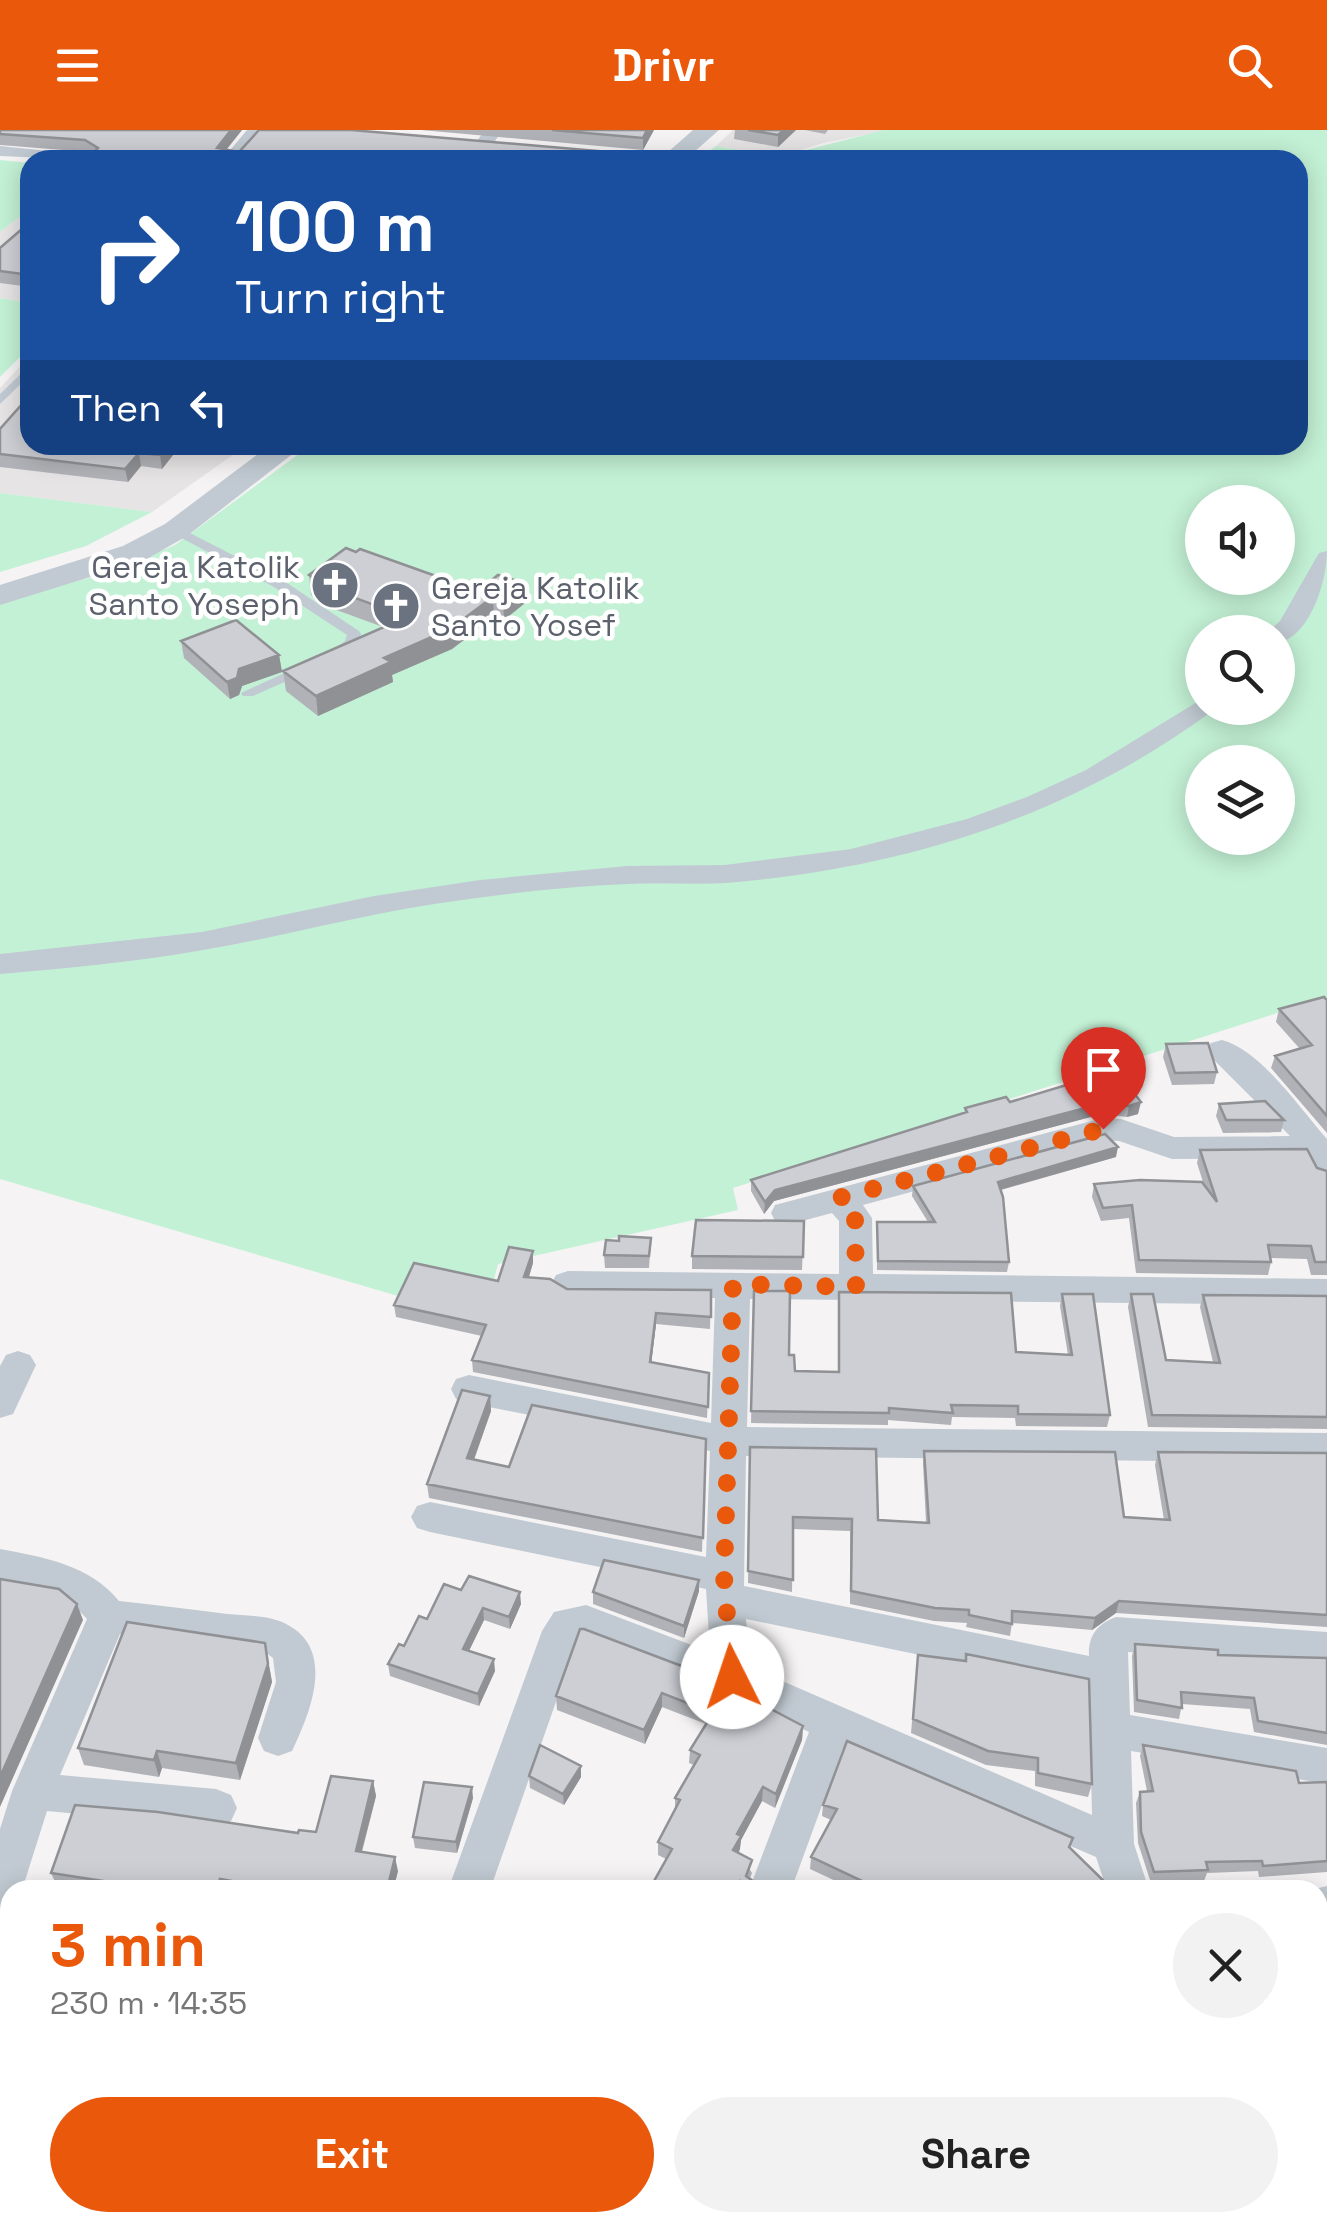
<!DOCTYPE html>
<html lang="en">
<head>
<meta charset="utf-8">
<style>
  body { margin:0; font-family:"Space Grotesk",sans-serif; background:#f2f2f2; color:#222; height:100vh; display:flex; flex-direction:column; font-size:38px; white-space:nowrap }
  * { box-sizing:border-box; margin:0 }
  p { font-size:32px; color:#767676 }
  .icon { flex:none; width:55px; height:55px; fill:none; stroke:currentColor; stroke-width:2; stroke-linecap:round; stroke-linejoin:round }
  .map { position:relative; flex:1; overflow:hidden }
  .sheet { position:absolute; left:0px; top:1750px; width:1328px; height:352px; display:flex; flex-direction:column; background:#fff; border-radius:30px 30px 0 0; box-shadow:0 5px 25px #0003 }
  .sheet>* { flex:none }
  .hud { position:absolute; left:20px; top:20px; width:1288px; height:305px; border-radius:30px; box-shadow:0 5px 25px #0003; background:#1a4fa0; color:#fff; overflow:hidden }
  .controls { position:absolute; left:1185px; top:355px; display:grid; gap:20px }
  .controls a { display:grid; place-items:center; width:110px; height:110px; border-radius:50%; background:#fff; box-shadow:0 5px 25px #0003; font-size:50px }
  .pin { position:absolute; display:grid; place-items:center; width:85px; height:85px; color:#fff; margin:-102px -42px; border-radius:50% 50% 50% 0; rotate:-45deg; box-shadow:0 0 10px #0007 }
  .pin .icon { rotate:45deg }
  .me { position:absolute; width:110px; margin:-55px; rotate:356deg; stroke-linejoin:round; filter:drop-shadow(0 0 8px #0008) }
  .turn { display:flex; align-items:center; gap:35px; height:210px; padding:0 50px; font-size:45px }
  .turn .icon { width:130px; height:130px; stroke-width:2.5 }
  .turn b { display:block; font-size:70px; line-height:85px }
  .then { display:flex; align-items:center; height:95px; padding:0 50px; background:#0003; gap:20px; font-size:38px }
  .round { display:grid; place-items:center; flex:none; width:105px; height:105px; border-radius:52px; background:#f2f2f2 }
  .overview { display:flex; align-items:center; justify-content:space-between; height:170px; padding:0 50px }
  h1 { font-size:60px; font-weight:700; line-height:75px; color:#ea580c }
  .button { display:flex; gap:20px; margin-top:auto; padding:20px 50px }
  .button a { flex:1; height:115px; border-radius:60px; background:#ea580c; color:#fff; font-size:40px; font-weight:700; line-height:115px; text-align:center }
  .button a+a { background:#f2f2f2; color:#222 }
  header { display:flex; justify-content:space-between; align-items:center; height:130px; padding:0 50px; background:#ea580c; color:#fff; font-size:45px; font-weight:700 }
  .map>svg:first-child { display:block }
  .education { fill:#e6e4e5 }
  .green { fill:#c3f1d5; fill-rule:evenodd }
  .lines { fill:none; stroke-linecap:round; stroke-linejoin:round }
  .service { fill:#c1cad2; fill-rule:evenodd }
  .minor { fill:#c1cad2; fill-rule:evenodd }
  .tertiary { fill:#c1cad2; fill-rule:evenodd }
  .wall { fill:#b0b2b7 }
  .shaded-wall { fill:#909195 }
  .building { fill:#cdcfd5; stroke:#909195; stroke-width:2.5 }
  .route { stroke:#ea580c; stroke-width:18; stroke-dasharray:0 32.4 }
  .labels { text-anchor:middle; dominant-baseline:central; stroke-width:9; stroke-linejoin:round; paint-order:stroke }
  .far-worship-label { font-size:32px; fill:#5b616d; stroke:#fff; text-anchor:end }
</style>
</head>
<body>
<header><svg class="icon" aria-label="menu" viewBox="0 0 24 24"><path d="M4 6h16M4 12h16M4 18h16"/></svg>Drivr<svg class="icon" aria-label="search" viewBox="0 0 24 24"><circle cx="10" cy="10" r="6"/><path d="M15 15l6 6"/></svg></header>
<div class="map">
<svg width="1327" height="2101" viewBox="0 0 1327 2101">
  <rect width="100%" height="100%" fill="#f5f3f3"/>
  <path class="education" d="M733 0H890L823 13 779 27 716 16Z
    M30 79V173L0 168V102Z
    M30 226V315H247L152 382 0 363V258Z"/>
  <path class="green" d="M884 0H1327V867L733 1058 738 1080 498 1134 483 1191 0 1049V472L107 443 175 415 311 315H1298V30H697L716 16 779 27ZM1202 372H1278V448H1202ZM1202 502H1278V578H1202ZM1202 632H1278V708H1202Z
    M0 30 30 33V79L0 102Z
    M0 168 30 173V217L0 247Z
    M0 363 152 382 86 416 0 442Z"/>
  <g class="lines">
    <path class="service" d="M30 235V245L0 274V264Z
      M176 396 284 451 359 501 361 504C357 517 344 530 330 528V522L345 511 347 505 274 457 172 403V397Z
      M302 535 307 536V542L253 566H243L241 563Z"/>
    <path class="minor" d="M247 0H266L241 30H222Z
      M485 0H503L481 30H463Z
      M0 16 87 25 96 30 0 26Z
      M566 18 649 24 658 29 560 27V19Z
      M1327 421C1327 450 1311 506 1278 513V502H1268L1280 491 1319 423Z
      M1202 569V578H1215L1211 582C1066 688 904 738 726 753 693 755 660 752 628 754 570 756 512 763 455 771 370 782 287 806 203 820 136 832 68 838 0 844V824L202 802 374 766 480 750 627 736 725 735 851 719 967 689 1027 667 1086 640Z
      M1222 910C1261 920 1301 980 1327 1009V1053L1316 1049 1305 1028 1172 1029 1119 1011 1103 1010 863 1075 872 1088 873 1144 1327 1149V1175L750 1169 747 1297 1327 1303V1333L746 1326 744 1456 1089 1526C1088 1506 1097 1494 1116 1487L1327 1502V1536L1128 1522 1130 1585 1327 1618V1654L1131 1621 1134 1714 1149 1760H1107L1096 1727 843 1618 791 1760H749L809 1602 717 1559 585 1509H578L490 1760H448L542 1501 554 1482 586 1475 710 1522 706 1459 430 1402 417 1398 411 1387 417 1376 430 1372 706 1427 710 1321 469 1273 456 1269 451 1259 456 1249 469 1245 711 1293 715 1168 568 1167 556 1163 551 1154 556 1145 568 1141 839 1144V1091L832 1083 787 1095 775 1091 771 1083 775 1075 1103 988 1121 989 1174 1007 1290 1006 1211 927 1207 920 1211 913ZM746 1489 1089 1560 1092 1685 750 1537Z
      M18 1221 30 1225 36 1235 13 1284 0 1288V1236L6 1225Z
      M0 1419C43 1427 90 1435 119 1471 155 1475 191 1479 227 1484 247 1486 271 1485 288 1495 336 1521 310 1583 292 1621L278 1626 264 1621 258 1608 276 1552 273 1528 265 1522 120 1504 60 1645 216 1659 231 1665 237 1678 231 1691 216 1697 47 1681 22 1760H10V1779L0 1783V1699L12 1661 87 1489C64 1462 33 1457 0 1451Z
      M1327 1756V1796L1318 1797V1760H1310Z
      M10 1815V1876L0 1880V1819Z
      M0 1986 10 1988V2034L0 2032Z
      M123 2092H170L168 2101H120Z
      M1242 2092H1289L1292 2101H1244Z"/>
    <path class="tertiary" d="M693 0H719L685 30H659Z
      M270 315H304L187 406 145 430 0 475V455L123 416 165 394Z"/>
  </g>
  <path class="wall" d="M0 0H242L226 20 239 22H610V30H63L88 22 0 15Z
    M421 0H654L643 20Z
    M735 0H796L778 17 734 9Z
    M805 0H828L825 4Z
    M30 92V157L0 153V118Z
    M0 299 181 315 162 339 141 336 128 352 0 337Z
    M309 445 478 461 525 473 504 490 494 487 452 519 392 545 393 552 318 586 286 561 283 541 383 497 331 478 311 465Z
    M181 511 279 525 282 542 242 556 239 565 230 569 184 528Z
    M1327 870V1003L1271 938 1275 926 1300 919 1276 892 1279 879Z
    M1166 914 1217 942 1214 954 1172 955 1163 927Z
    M1116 940 1138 984 1127 987 1102 984 774 1071 764 1084 751 1061V1050L964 983 965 978 1010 972Z
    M1219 974 1284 990 1281 1002 1223 1003 1216 986Z
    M1200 1020 1317 1038 1327 1041V1145H1311L1307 1129 1271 1128V1132L1268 1145 1136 1143 1129 1088 1101 1091 1092 1067 1094 1054 1204 1055 1197 1033Z
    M1116 1027 1001 1060 1009 1132 1007 1142 877 1140V1092H928L912 1066 913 1056Z
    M804 1091 802 1140 692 1139V1126Z
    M651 1108 649 1138H605L604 1125 619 1111Z
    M533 1121V1133L529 1147 567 1159 711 1160 710 1199 656 1194 651 1233 709 1243 707 1288 473 1242 472 1230 482 1206 396 1187 394 1175 498 1151Z
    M754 1161 789 1225 795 1241 838 1242 839 1162 1016 1222 1068 1225 1060 1176 1062 1164 1110 1285 1107 1297 1016 1296 1015 1288 952 1287 951 1295 888 1290V1295L751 1293Z
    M1131 1164 1166 1230 1213 1232 1200 1177 1203 1165 1327 1166V1299L1148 1297 1128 1177Z
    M490 1266 491 1281 474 1330 509 1337 706 1309 702 1422 429 1368 427 1354Z
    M750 1317 878 1390 926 1392 923 1334 924 1321 1124 1387 1164 1390 1155 1335 1158 1322 1327 1323V1497L1116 1483 1092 1500 1012 1493 1010 1506 966 1497 967 1493 934 1491 850 1474V1401L793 1399 792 1462 748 1453Z
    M461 1460 521 1474 510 1499 484 1490 469 1521 495 1541 479 1576 390 1546 388 1534 427 1489Z
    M699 1461 684 1508 593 1474V1462Z
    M580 1499 771 1574V1579L803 1596 802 1610 775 1678 762 1671 741 1710 739 1723 752 1743 750 1748 753 1760H649L666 1729 658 1725V1712L675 1680V1668L694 1635 689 1633 690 1620 706 1594 662 1577 645 1614 557 1580 556 1566Z
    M265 1513 272 1552 240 1650 162 1638 159 1647 84 1635 78 1618Z
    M1135 1514 1218 1525 1327 1528V1615L1254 1602 1250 1579 1182 1574 1179 1589 1134 1582 1132 1526Z
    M966 1524 1092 1654 1088 1667 1035 1656V1641L986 1635 911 1603 918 1525 965 1531Z
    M1143 1615 1299 1653 1327 1652V1742L1259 1747 1258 1741 1207 1743 1204 1751 1151 1753 1138 1713 1136 1673 1140 1662 1147 1661 1140 1626Z
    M529 1646 581 1647 564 1675 530 1658Z
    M373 1651 376 1666 362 1722 398 1741 393 1760H80L57 1756 51 1743 298 1703 316 1702Z
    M473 1668 457 1723 415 1718 413 1707Z
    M823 1675 1073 1708 1070 1718 1113 1760H855L810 1739 811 1727 831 1690 822 1686Z
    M10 1832V1992L6 1984 0 1983V1865L6 1863Z
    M1318 2007 1327 2101H1307L1305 2092H1318Z
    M1007 2092H1240L1239 2094 1215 2101H1010Z"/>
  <path class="shaded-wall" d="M231 0H242L218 30 217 18Z
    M647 0H654L643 20V8Z
    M784 0H796L778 17V5Z
    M168 315H181L162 339 160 325Z
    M139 323 141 336 128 352 125 339Z
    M524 453 525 473 504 490 503 470Z
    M493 467 494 487 452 519 392 545 393 552 318 586 316 566Z
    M279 525 282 542 242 556 239 565 230 569 227 552 239 539Z
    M1141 972 1138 984 1127 987 1129 976Z
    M1104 973 1102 984 774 1071 764 1084 765 1072 775 1060Z
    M1118 1017 1116 1027 996 1061 998 1052Z
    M533 1121V1133L525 1159 524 1147Z
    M656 1183V1194L650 1244V1232Z
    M490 1266 491 1281 469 1343 467 1328Z
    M699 1450V1461L684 1508V1496Z
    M520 1462 521 1474 510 1499 509 1487Z
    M1119 1471 1116 1483 1092 1500 1095 1488Z
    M77 1474 83 1490 0 1677V1647Z
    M483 1478 484 1490 464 1531 463 1519Z
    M265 1513 272 1552 240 1650 236 1633Z
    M494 1529 495 1541 479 1576 478 1564Z
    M662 1563V1577L645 1614 644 1600Z
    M803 1596 802 1610 775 1678 776 1664Z
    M157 1621 162 1638 159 1647 154 1630Z
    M581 1636V1647L564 1675 563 1664Z
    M373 1651 376 1666 358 1735 356 1721Z
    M472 1657 473 1668 457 1723 456 1712Z
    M763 1657 762 1671 741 1710 740 1719 733 1734V1720L737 1704Z
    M395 1727 398 1741 393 1760H387Z
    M101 2092H109L107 2101H99Z
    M257 2092H262L261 2101H255Z
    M1217 2092H1240L1239 2094 1215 2101H1186Z
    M1146 2093 1143 2101H1121Z"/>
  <path class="building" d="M0 0H231L217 18 239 22 259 0H351L610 22 605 30H63L72 21 94 22 98 18 85 10 0 4Z
    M552 0H647L643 8Z
    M748 0H784L778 5Z
    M30 92V145L0 141V118Z
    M24 272H30V315H168L160 325 139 323 125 339 0 324V299Z
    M346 418 356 422 360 419 478 461 498 445 524 453 503 470 493 467 450 499 384 528 391 532 316 566 283 541 407 487 328 458 309 445Z
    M236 490 279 525 239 539 237 548 227 552 181 511Z
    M1324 867 1327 870V986L1275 926 1312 915 1279 879Z
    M1208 913 1217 942 1175 943 1166 914Z
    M1116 940 1141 972 1129 976 1104 973 775 1060 765 1072 751 1050 967 982 965 978 1006 967 1010 972Z
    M1265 971 1284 990H1226L1219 974Z
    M1105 1004 1118 1017 998 1052 1003 1067 1009 1132 878 1131 877 1092H935L913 1056Z
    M1307 1019 1317 1038 1327 1041V1132H1315L1311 1116 1268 1115 1271 1132 1139 1130 1132 1075 1103 1078 1094 1054 1140 1050 1202 1052 1217 1072 1200 1020Z
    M696 1090 804 1091 803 1127 692 1126Z
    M619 1106 651 1108 649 1126 604 1125 606 1110 619 1111Z
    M509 1117 533 1121 524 1147 550 1149 567 1159 711 1160V1187L656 1183 650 1232 709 1243 708 1277 472 1230 486 1195 394 1175 414 1133 498 1151Z
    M754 1161H790L789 1225H794L795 1241 839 1242V1162L1011 1163 1016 1222 1072 1225 1062 1164H1093L1110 1285 1018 1284V1276L951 1275 953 1283 889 1278V1283L751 1281Z
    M1131 1164H1153L1166 1230 1220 1233 1203 1165 1327 1166V1287L1152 1285Z
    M462 1260 490 1266 467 1328 509 1337 532 1275 706 1309 703 1408 427 1354Z
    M750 1317 876 1319 878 1390 929 1393 924 1321 1115 1322 1124 1387 1170 1390 1158 1322 1327 1323V1485L1119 1471 1095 1488 1012 1481V1494L969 1485V1480L935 1478 851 1461 852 1389 793 1387V1450L748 1441Z
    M604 1430 699 1450 684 1496 593 1462Z
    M469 1446 520 1462 509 1487 483 1478 463 1519 494 1529 478 1564 388 1534 399 1514 404 1516 419 1486 427 1489 444 1454 461 1460Z
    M0 1449 59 1459 77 1474 0 1647Z
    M127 1492 265 1513 268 1534 236 1633 157 1621 154 1630 78 1618Z
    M580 1499H584L716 1549 771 1574 769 1578 803 1596 776 1664 763 1657 737 1704 741 1706 733 1720 752 1730 746 1746 753 1751 750 1756 740 1751 735 1760H649L672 1719 658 1712 680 1670 675 1668 700 1625 690 1620 713 1583 662 1563 644 1600 556 1566Z
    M1135 1514 1218 1520V1525L1327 1528V1603L1258 1591 1254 1568 1181 1562 1182 1578 1137 1570Z
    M966 1524 1089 1549 1092 1654 1038 1643V1628L988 1621 913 1589 918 1525 966 1531Z
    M847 1611 1073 1708 1069 1717 1113 1760H881L811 1727 837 1679 823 1675Z
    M540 1615 581 1636 563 1664 529 1646Z
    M1143 1615 1296 1641 1299 1653 1327 1652V1731L1263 1736 1262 1731 1206 1732 1208 1740 1154 1742 1141 1702 1140 1662 1153 1661Z
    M331 1646 373 1651 356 1721 395 1727 387 1760H283L220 1749 216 1760H162L51 1743 75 1675 158 1682 298 1703 299 1700 316 1702Z
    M424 1652 472 1657 456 1712 413 1707Z
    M10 1832V1985L6 1984 5 1971 0 1970V1865L6 1863V1842Z
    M1327 2006V2101H1323L1318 2082V2007Z
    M0 2042H10V2092H101L99 2101H0Z
    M175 2092H257L255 2101H173Z
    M371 2092H449L447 2101H370Z
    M1013 2092H1217L1186 2101H1149L1146 2093 1121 2101H1016Z"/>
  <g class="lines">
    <path class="route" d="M732 1547 724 1447 733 1154 856 1157 855 1088 838 1068 1103 999"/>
  </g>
  <defs>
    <g id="church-disc" transform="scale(2.5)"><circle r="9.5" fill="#6b7280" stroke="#fff"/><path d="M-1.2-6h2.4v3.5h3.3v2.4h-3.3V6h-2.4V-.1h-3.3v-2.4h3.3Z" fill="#fff"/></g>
  </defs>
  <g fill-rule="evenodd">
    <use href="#church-disc" x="335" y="455"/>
    <use href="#church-disc" x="396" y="476"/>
  </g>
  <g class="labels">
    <g class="far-worship-label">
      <text x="300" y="437">Gereja Katolik<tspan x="300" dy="37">Santo Yoseph</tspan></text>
      <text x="431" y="458" text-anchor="start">Gereja Katolik<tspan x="431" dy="37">Santo Yosef</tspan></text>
    </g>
  </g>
</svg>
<div class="controls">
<a><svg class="icon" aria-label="sound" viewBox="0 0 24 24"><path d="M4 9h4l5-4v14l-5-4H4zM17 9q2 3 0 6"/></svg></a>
<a><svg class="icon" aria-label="search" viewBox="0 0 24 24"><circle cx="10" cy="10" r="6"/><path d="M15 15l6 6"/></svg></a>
<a><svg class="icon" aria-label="layers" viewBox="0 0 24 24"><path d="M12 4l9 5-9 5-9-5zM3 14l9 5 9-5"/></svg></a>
</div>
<div class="pin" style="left:1103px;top:999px;background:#d93025"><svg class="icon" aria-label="arrive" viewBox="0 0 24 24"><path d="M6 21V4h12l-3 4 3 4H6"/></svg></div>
<svg class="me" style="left:732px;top:1547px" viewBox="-20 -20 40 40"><circle r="19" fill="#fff"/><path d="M0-13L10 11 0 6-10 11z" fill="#ea580c"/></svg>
<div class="hud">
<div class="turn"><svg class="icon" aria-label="right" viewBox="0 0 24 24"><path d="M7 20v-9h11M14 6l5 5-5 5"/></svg><div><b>100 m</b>Turn right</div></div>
<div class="then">Then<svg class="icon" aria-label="left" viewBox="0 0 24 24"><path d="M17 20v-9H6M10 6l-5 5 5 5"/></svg></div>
</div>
<section class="sheet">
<div class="overview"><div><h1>3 min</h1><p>230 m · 14:35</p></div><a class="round"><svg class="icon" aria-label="close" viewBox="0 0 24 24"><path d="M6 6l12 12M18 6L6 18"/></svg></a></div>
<div class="button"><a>Exit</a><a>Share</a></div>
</section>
</div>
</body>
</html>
